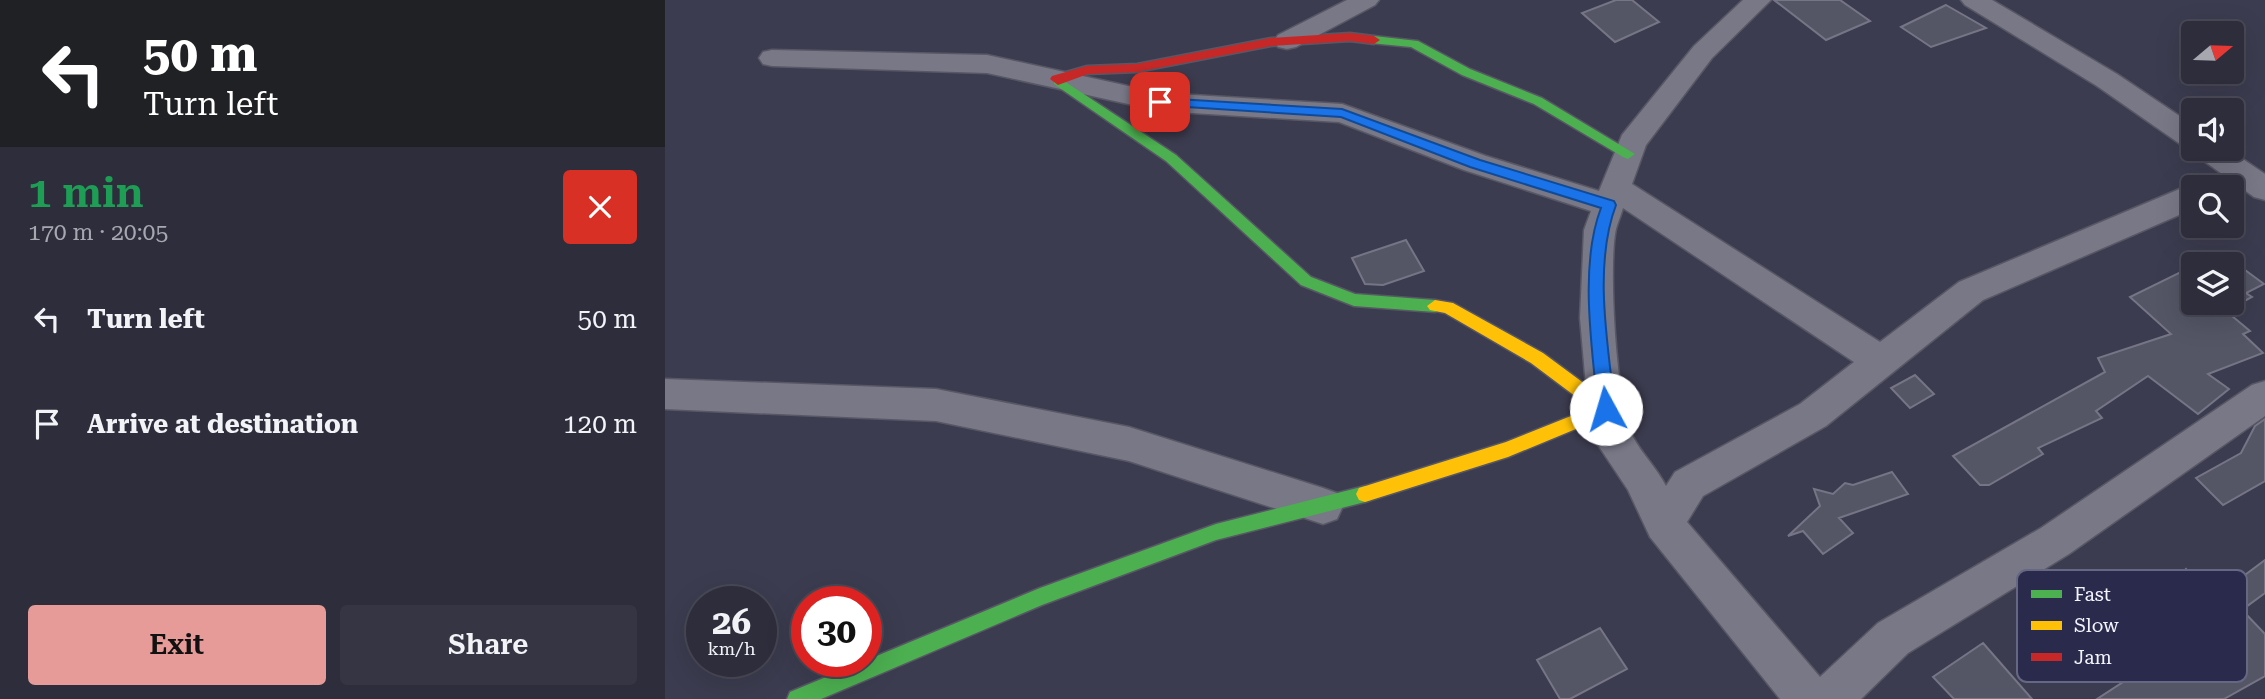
<!DOCTYPE html>
<html lang="en">
<head>
<meta charset="utf-8">
<style>
  body { margin:0; font-family:"Roboto Serif",serif; background:#353543; color:#f1f3f6; height:100vh; display:flex; flex-direction:column; font-size:26px; white-space:nowrap }
  * { box-sizing:border-box; margin:0 }
  p { font-size:23px; color:#a7a8af }
  .icon { flex:none; width:38px; height:38px; fill:none; stroke:currentColor; stroke-width:2; stroke-linecap:round; stroke-linejoin:round }
  .map { position:relative; flex:1; overflow:hidden }
  .details { display:flex; flex-direction:column; background:#2d2d3c; width:665px }
  .details>* { flex:none }
  .banner { background:#202124; color:#fff; overflow:hidden }
  .needle { width:46px; rotate:71deg }
  .buttons { position:absolute; left:1516px; top:21px; display:grid; gap:14px }
  .buttons a { display:grid; place-items:center; width:63px; height:63px; border-radius:7px; background:#2d2d3c; box-shadow:0 7px 28px #0002,0 0 0 2px #484956; font-size:35px }
  .speed { position:absolute; left:21px; top:586px; display:flex; gap:14px; font-size:35px; font-weight:700; text-align:center }
  .speed>* { display:grid; place-content:center; width:91px; height:91px; border-radius:50%; background:#2d2d3c; box-shadow:0 7px 28px #0002,0 0 0 2px #484956; line-height:1 }
  .speed small { font-size:18px; font-weight:400 }
  .speed .limit { border:10px solid #d22; background:#fff; color:#111 }
  .pin { position:absolute; display:grid; place-items:center; width:60px; height:60px; color:#fff; margin:-30px; border-radius:14px; box-shadow:0 4px 10px #0006 }
  .me { position:absolute; width:77px; margin:-38px; rotate:354deg; stroke-linejoin:round; filter:drop-shadow(0 0 5px #0008) }
  .turn { display:flex; align-items:center; gap:24px; height:147px; padding:0 28px; font-size:32px }
  .turn .icon { width:91px; height:91px; stroke-width:2.5 }
  .turn b { display:block; font-size:49px; line-height:60px }
  .round { display:grid; place-items:center; flex:none; width:74px; height:74px; border-radius:7px; background:#353543 }
  .headline { display:flex; align-items:center; justify-content:space-between; height:119px; padding:0 28px }
  h1 { font-size:42px; font-weight:600; line-height:52px; color:#1e9e55 }
  .cta { display:flex; gap:14px; margin-top:auto; padding:14px 28px }
  .cta a { flex:1; height:80px; border-radius:7px; background:#e69b98; color:#111; font-size:28px; font-weight:600; line-height:80px; text-align:center }
  .cta a+a { background:#353543; color:#f1f3f6 }
  ul { padding:0; list-style:none }
  li { display:flex; align-items:center; gap:21px; height:105px; padding:0 28px }
  li div { flex:1 }
  li b { display:block; font-size:26px }
  li em { font-style:normal }
  main { display:flex; flex:1; min-height:0 }
  .map>svg:first-child { display:block }
  .building { fill:#545565; stroke:#757586; stroke-width:2 }
  .lines { fill:none; stroke-linecap:round; stroke-linejoin:round }
  .street-casing { stroke:#575765; stroke-width:3 }
  .fast-casing { stroke:#575765; stroke-width:3 }
  .slow-casing { stroke:#575765; stroke-width:3 }
  .jam-casing { stroke:#575765; stroke-width:3 }
  .street { fill:#787887; fill-rule:evenodd }
  .fast { fill:#4caf50; fill-rule:evenodd }
  .slow { fill:#ffc107; fill-rule:evenodd }
  .jam { fill:#c62828; fill-rule:evenodd }
  .route { fill:#1a73e8; stroke:#114b97; stroke-width:2 }
  .key { fill:#2a2a4d; stroke:#666782; stroke-width:2 }
  .key-label { font-size:19px; fill:#f3f4fd }
</style>
</head>
<body>
<main>
<section class="details">
<div class="banner">
<div class="turn"><svg class="icon" aria-label="left" viewBox="0 0 24 24"><path d="M17 20v-9H6M10 6l-5 5 5 5"/></svg><div><b>50 m</b>Turn left</div></div>
</div>
<div class="headline"><div><h1>1 min</h1><p>170 m · 20:05</p></div><a class="round" style="background:#d93025;color:#fff"><svg class="icon" aria-label="close" viewBox="0 0 24 24"><path d="M6 6l12 12M18 6L6 18"/></svg></a></div>
<ul>
<li><svg class="icon" aria-label="left" viewBox="0 0 24 24"><path d="M17 20v-9H6M10 6l-5 5 5 5"/></svg><div><b>Turn left</b></div><em>50 m</em></li>
<li><svg class="icon" aria-label="arrive" viewBox="0 0 24 24"><path d="M6 21V4h12l-3 4 3 4H6"/></svg><div><b>Arrive at destination</b></div><em>120 m</em></li>
</ul>
<div class="cta"><a>Exit</a><a>Share</a></div>
</section>
<div class="map">
<svg width="1600" height="699" viewBox="0 0 1600 699">
  <rect width="100%" height="100%" fill="#3c3c50"/>
  <path class="building" d="M951 0H967L994 22 950 42 917 13Z
    M1109 0H1175L1205 21 1161 40Z
    M1281 5 1321 28 1266 47 1236 27Z
    M741 240 759 271 718 285 700 284 687 258Z
    M1561 256 1599 284 1581 293 1587 297 1561 311 1585 331 1578 334 1598 353 1543 374 1564 389 1533 414 1483 376 1431 411 1437 418 1373 448 1378 454 1324 485H1315L1288 456 1440 372 1433 358 1506 334 1465 297 1528 266V303H1566V264H1531L1542 259 1548 263Z
    M1250 375 1269 394 1245 408 1226 388Z
    M1600 419V481L1558 505 1531 478 1576 453 1590 426Z
    M1227 472 1243 494 1174 518 1188 533 1158 554 1138 531 1123 536 1155 506 1149 489 1168 494 1180 483 1188 485Z
    M1600 560V593L1577 610 1600 634V676L1559 699H1432L1504 652 1493 639 1510 630 1489 601 1521 569 1549 598Z
    M935 628 962 669 905 699H895L872 660Z
    M1318 643 1367 699H1289L1268 677Z"/>
  <g class="lines">
    <g class="street-casing">
      <path id="street" d="M682 0H714L710 5 631 47 622 49 613 47 609 41 613 35Z
        M1078 0H1106L1047 58 981 145 967 184 1215 342 1294 282 1517 188 1528 185 1536 187H1528V209L1318 300 1161 426 1038 496 1022 522 1155 677 1213 623 1376 528 1587 385 1600 381V416L1404 554 1243 653 1196 699H1115L985 537 963 490 933 445 923 409 915 318 919 230 926 211 799 170 674 122 495 111 322 73 107 66 98 64 94 58 98 52 107 50 322 55 495 93 677 104 821 156 934 191 957 135 1029 46ZM958 208 1189 362 1135 404 1010 472 1001 486C991 467 977 454 968 437 951 405 943 265 951 229 953 222 956 215 958 208Z
        M1296 0H1327L1452 74 1528 125V149H1563L1600 174V200L1589 197 1532 156 1527 149 1518 146 1432 86 1300 5Z
        M0 379 271 389 464 427 658 488 672 493 678 506 672 519 658 524 464 461 271 421 0 409Z"/>
    </g>
    <g class="fast-casing">
      <path id="fast" d="M709 36 753 41 805 69 877 98 970 154 963 159 958 157 869 104 797 75 746 47 705 43 703 40Z
        M393 77 511 155 646 277 690 294 770 300 778 306 775 310 770 312 689 306 636 285 501 161 389 84V78Z
        M700 486 706 488 709 494 706 500 700 502 551 540 377 605 156 699H122L125 692 375 588 551 524Z"/>
    </g>
    <g class="slow-casing">
      <path id="slow" d="M770 300 788 303 878 353 947 404 949 409 947 414 843 457 700 502 694 500 691 494 694 488 841 442 926 408 866 363 780 313 765 310 762 306Z"/>
    </g>
    <g class="jam-casing">
      <path id="jam" d="M685 33 709 36 715 40 709 44 685 41 606 46 472 72 423 74 393 85 385 79 387 76 422 66 472 64 606 38Z"/>
    </g>
    <use href="#street" class="street"/>
    <use href="#fast" class="fast"/>
    <use href="#slow" class="slow"/>
    <use href="#jam" class="jam"/>
  </g>
  <path class="route" d="M495 98 677 109 815 160 949 201 951 205C928 266 943 345 950 409L947 414H935L933 409C927 348 914 265 936 208L805 167 676 117 491 105V99Z"/>
  <rect x="1352" y="570" width="230" height="112" rx="10" class="key"/>
  <rect x="1366" y="590" width="31" height="8" fill="#4caf50"/>
  <rect x="1366" y="621" width="31" height="9" fill="#ffc107"/>
  <rect x="1366" y="653" width="31" height="8" fill="#c62828"/>
  <g class="key-label">
    <text x="1409" y="601">Fast</text>
    <text x="1409" y="632">Slow</text>
    <text x="1409" y="664">Jam</text>
  </g>
</svg>
<div class="buttons">
<a><svg class="needle" viewBox="-14 -14 28 28"><path d="M0-13l5 13h-10z" fill="#e53935"/><path d="M0 13l5-13h-10z" fill="#a7a8af"/></svg></a>
<a><svg class="icon" aria-label="sound" viewBox="0 0 24 24"><path d="M4 9h4l5-4v14l-5-4H4zM17 9q2 3 0 6"/></svg></a>
<a><svg class="icon" aria-label="search" viewBox="0 0 24 24"><circle cx="10" cy="10" r="6"/><path d="M15 15l6 6"/></svg></a>
<a><svg class="icon" aria-label="layers" viewBox="0 0 24 24"><path d="M12 4l9 5-9 5-9-5zM3 14l9 5 9-5"/></svg></a>
</div>
<div class="speed"><div>26<small>km/h</small></div><div class="limit">30</div></div>
<div class="pin" style="left:495px;top:102px;background:#d93025"><svg class="icon" aria-label="arrive" viewBox="0 0 24 24"><path d="M6 21V4h12l-3 4 3 4H6"/></svg></div>
<svg class="me" style="left:941px;top:409px" viewBox="-20 -20 40 40"><circle r="19" fill="#fff"/><path d="M0-13L10 11 0 6-10 11z" fill="#1a73e8"/></svg>
</div>
</main>
</body>
</html>
